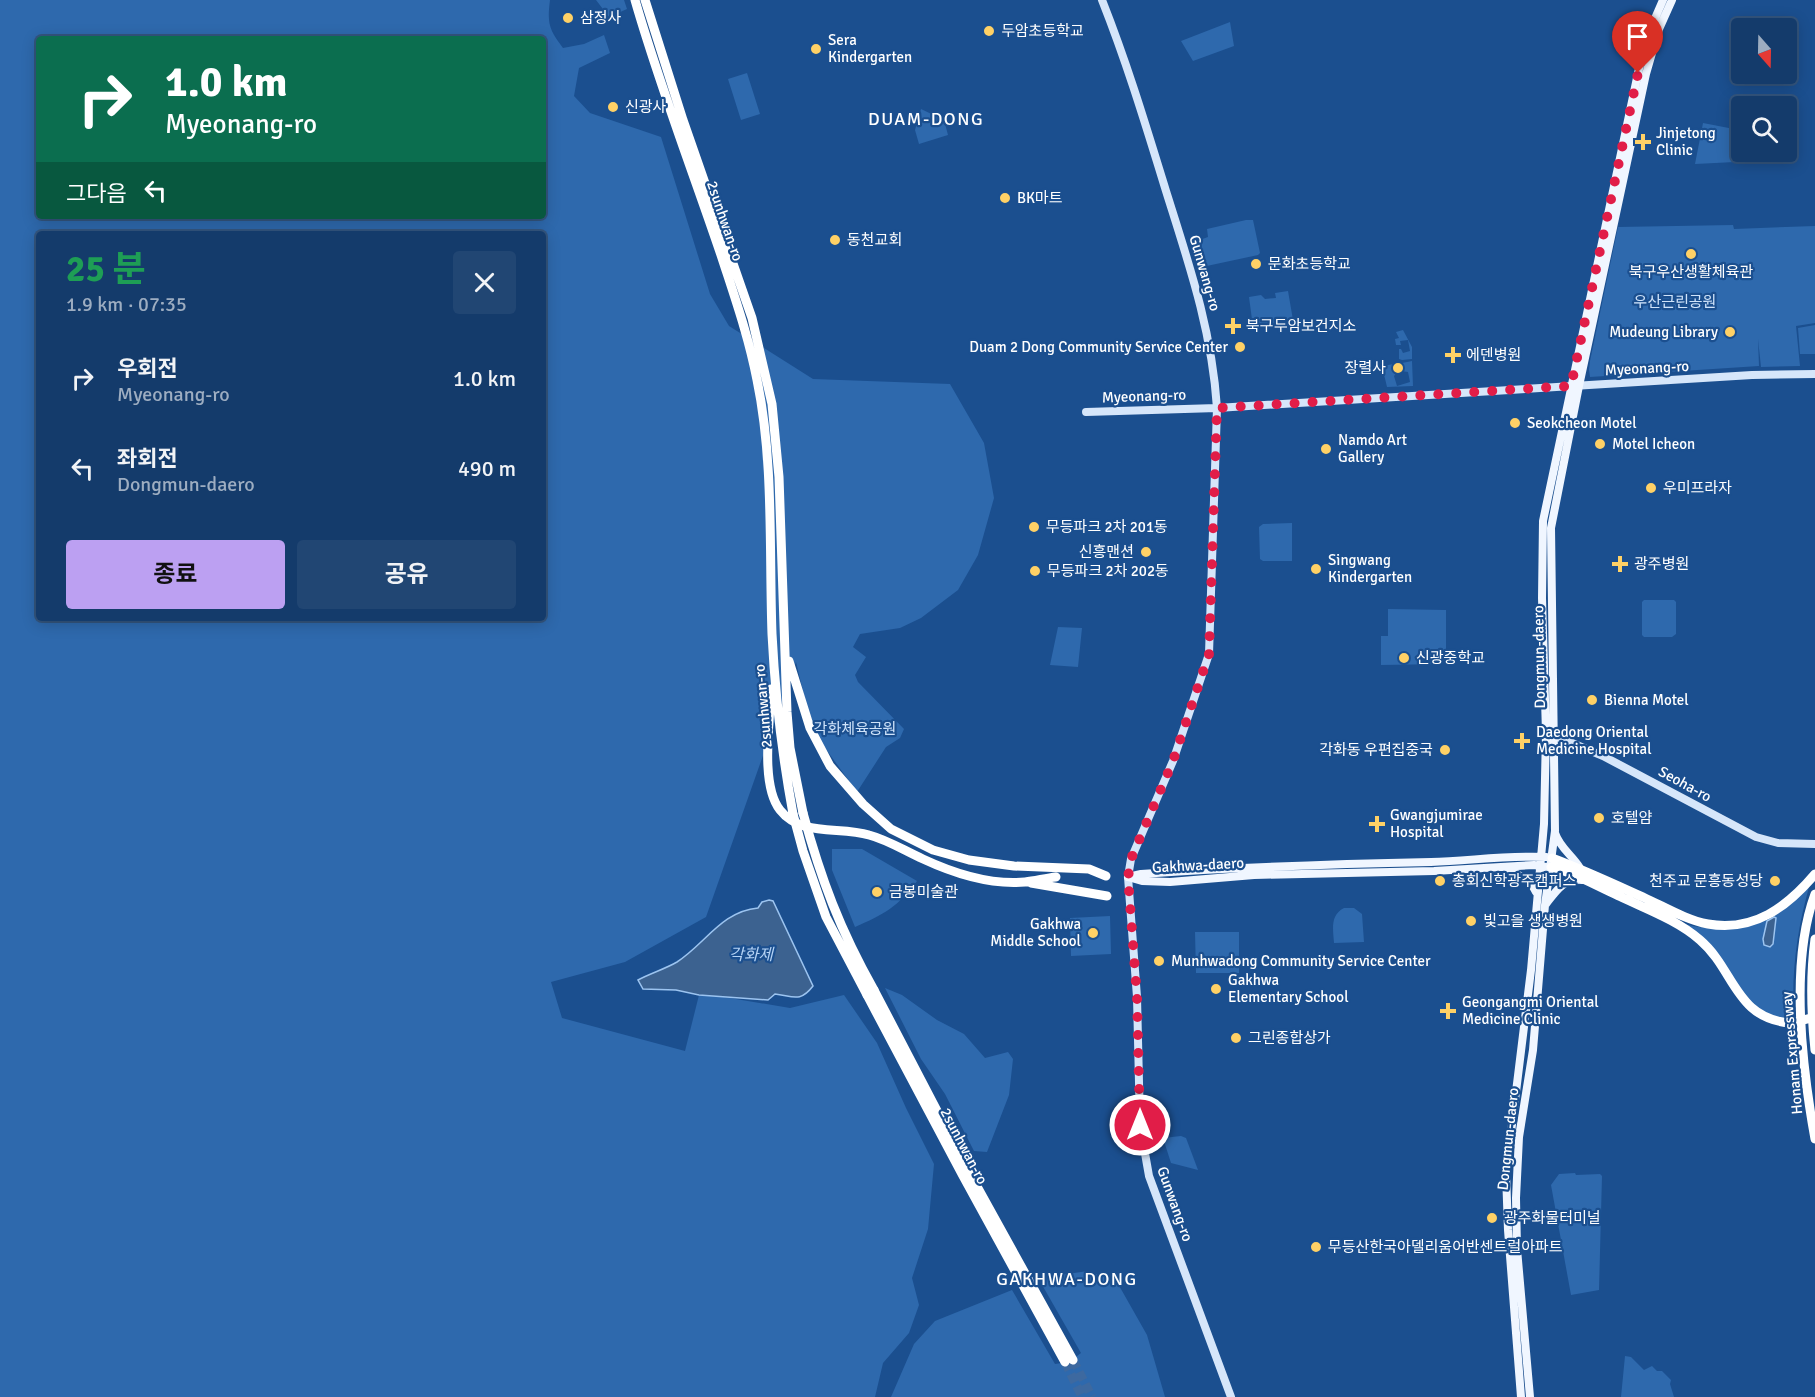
<!DOCTYPE html>
<html lang="ko">
<head>
<meta charset="utf-8">
<style>
  body { margin:0; font-family:Signika,"Noto Sans KR",sans-serif; background:#214673; color:#f1f3f6; height:100vh; display:flex; flex-direction:column; font-size:22px; white-space:nowrap }
  * { box-sizing:border-box; margin:0 }
  p { font-size:20px; color:#9dadc1 }
  .icon { flex:none; width:33px; height:33px; fill:none; stroke:currentColor; stroke-width:2; stroke-linecap:round; stroke-linejoin:round }
  .map { position:relative; flex:1; overflow:hidden }
  .details { position:absolute; left:36px; top:231px; width:510px; height:390px; display:flex; flex-direction:column; background:#143b6b; border-radius:6px; box-shadow:0 3px 15px #0003,0 0 0 2px #33557e }
  .details>* { flex:none }
  .hud { position:absolute; left:36px; top:36px; width:510px; height:183px; border-radius:6px; box-shadow:0 3px 15px #0003,0 0 0 2px #33557e; background:#0b6e4f; color:#fff; overflow:hidden }
  .needle { width:39px; rotate:160deg }
  .fabs { position:absolute; left:1731px; top:18px; display:grid; gap:12px }
  .fabs a { display:grid; place-items:center; width:66px; height:66px; border-radius:6px; background:#143b6b; box-shadow:0 3px 15px #0003,0 0 0 2px #33557e; font-size:30px }
  .pin { position:absolute; display:grid; place-items:center; width:51px; height:51px; color:#fff; margin:-62px -26px; border-radius:50% 50% 50% 0; rotate:-45deg; box-shadow:0 0 6px #0007 }
  .pin .icon { rotate:45deg }
  .me { position:absolute; width:66px; margin:-33px; rotate:0deg; stroke-linejoin:round; filter:drop-shadow(0 0 4px #0008) }
  .turn { display:flex; align-items:center; gap:21px; height:126px; padding:0 30px; font-size:27px }
  .turn .icon { width:78px; height:78px; stroke-width:2.5 }
  .turn b { display:block; font-size:42px; line-height:51px }
  .then { display:flex; align-items:center; height:57px; padding:0 30px; background:#0003; gap:12px; font-size:22px }
  .round { display:grid; place-items:center; flex:none; width:63px; height:63px; border-radius:6px; background:#214673 }
  .headline { display:flex; align-items:center; justify-content:space-between; height:102px; padding:0 30px }
  h1 { font-size:36px; font-weight:700; line-height:45px; color:#1e9e55 }
  .button { display:flex; gap:12px; margin-top:auto; padding:12px 30px }
  .button a { flex:1; height:69px; border-radius:6px; background:#bca0f2; color:#111; font-size:24px; font-weight:700; line-height:69px; text-align:center }
  .button a+a { background:#214673; color:#f1f3f6 }
  ul { padding:0; list-style:none }
  li { display:flex; align-items:center; gap:18px; height:90px; padding:0 30px }
  li div { flex:1 }
  li b { display:block; font-size:22px }
  li em { font-style:normal }
  .map>svg:first-child { display:block }
  .green { fill:#2e69ad; fill-rule:evenodd }
  .water { fill:#3c6290; stroke:#9cc4f0; stroke-width:1.5 }
  .lines { fill:none; stroke-linecap:round; stroke-linejoin:round }
  .highway-tunnel { stroke:#3d69a0; stroke-width:9; stroke-dasharray:9 4.5; stroke-linecap:butt }
  .secondary { stroke:#d6e6fa; stroke-width:8 }
  .primary { stroke:#f0f6ff; stroke-width:8 }
  .highway { stroke:#fff; stroke-width:9 }
  .highway-bridge { stroke:#fff; stroke-width:9 }
  .route { stroke:#e11d48; stroke-width:10; stroke-dasharray:0 18 }
  .poi-dot { fill:#ffd166; stroke:#1b4f8f; stroke-width:2 }
  .labels { text-anchor:middle; dominant-baseline:central; stroke-width:4.5; stroke-linejoin:round; paint-order:stroke }
  .poi-label { font-size:15px; fill:#fff; stroke:#1b4f8f; text-anchor:start }
  .street-label { font-size:15px; fill:#fff; stroke:#1b4f8f }
  .park-label { font-size:15px; fill:#cfe3fa; stroke:#1b4f8f }
  .water-label { font-size:16px; font-style:italic; fill:#b5d3f5; stroke:#1b4f8f }
  .quarter-label { font-size:18px; letter-spacing:1.5px; fill:#fff; stroke:#1b4f8f }
</style>
</head>
<body>
<div class="map">
<svg width="1815" height="1397" viewBox="0 0 1815 1397">
  <rect width="100%" height="100%" fill="#1b4f8f"/>
  <path class="green" d="M0 0H550C547 24 549 29 563 48L584 44 604 35 610 53 579 68 574 96 590 113 661 137 710 294 729 326 813 379 950 384 984 443 994 498 978 555 958 590 921 618 900 628 860 634 853 647 866 657 855 675 858 682 904 729 900 738 886 747 857 792 820 741 807 708 796 662 706 917 625 962 551 982 562 1018 685 1051 699 995 724 997 790 1008 844 995 877 1043 906 1108 934 1164 928 1229 912 1278 919 1305 909 1333 883 1363 875 1397H0ZM39 39H543V216H39ZM39 234H543V618H39Z
    M596 0H624L627 9 609 17Z
    M1230 22 1234 46 1193 61 1181 41Z
    M747 73 760 114 741 120 728 79Z
    M921 109 944 120 948 135 919 144 915 130Z
    M1703 123 1734 129 1735 162 1695 164Z
    M1246 220H1253L1260 253 1258 255 1202 267 1198 263 1194 244 1197 241 1208 237 1207 229Z
    M1733 225 1734 229 1815 226V323L1796 326 1800 366 1761 367 1758 339 1759 366 1590 377 1589 370 1590 361 1618 227Z
    M1288 291 1293 320 1253 327 1249 297 1261 295 1265 299 1276 298 1275 293Z
    M1815 325V354H1800L1798 328Z
    M1403 330 1412 347V359L1402 360 1399 359V349H1401L1403 353 1410 351 1408 340 1400 341 1401 345H1396L1395 339 1399 338 1396 332Z
    M1412 361 1413 386 1387 387 1382 366 1394 364 1398 371 1394 376 1397 386 1410 382 1408 372 1401 371 1400 365 1402 363Z
    M1292 523V561H1263L1260 559 1259 527 1263 524Z
    M1644 600H1674L1676 602V634L1672 637H1644L1642 635V602Z
    M1388 609 1446 610V651H1443L1442 664 1381 665V636H1388Z
    M1058 627 1082 628 1078 667 1050 665Z
    M832 849H862L917 881C899 906 883 915 855 927L832 870Z
    M1809 887C1797 930 1791 974 1794 1019L1763 1016 1684 924C1739 937 1769 924 1809 887Z
    M1344 908H1354L1362 914 1364 942 1334 943C1333 929 1330 915 1344 908Z
    M1110 916 1111 954 1071 956 1070 918Z
    M1195 932H1239V973H1196Z
    M885 988 902 995 937 1020 964 1034 985 1058 1008 1052 1013 1059 1009 1095 987 1152 974 1151 945 1094 921 1059Z
    M1181 1136 1186 1138 1198 1170 1171 1163 1163 1138Z
    M1575 1173 1576 1175 1600 1174 1602 1176 1599 1290 1571 1295 1551 1185 1559 1174Z
    M1088 1271 1117 1282 1147 1335 1165 1397H891L914 1344 935 1321 1012 1290 1055 1364 1069 1362 1081 1353 1037 1276 1067 1274Z
    M1625 1356 1631 1357 1644 1370 1652 1366 1657 1371H1662L1671 1380 1670 1384 1674 1397H1621Z"/>
  <path class="water" d="M769 900 773 901 813 986C800 1003 793 996 775 994L768 1000 699 995 676 990 643 989 638 980C651 973 665 969 677 962 705 944 722 911 758 908L762 902Z
    M1774 917 1776 918 1773 944 1770 947 1764 945 1763 939 1767 921Z"/>
  <g class="lines">
    <path class="highway-tunnel" d="M1073 1360 1092 1397
      M1065 1362 1082 1397"/>
    <path class="secondary" d="M1102 0C1127 63 1146 126 1166 191 1189 264 1212 331 1217 408L1209 654 1173 761 1131 859 1128 877 1137 997 1140 1125 1149 1176 1231 1397
      M1086 412 1217 408 1752 375 1815 374
      M1548 733 1603 756 1756 837 1778 843 1815 844"/>
    <path class="primary" d="M1555 833C1560 848 1572 855 1580 868
      M1506 867 1531 883 1536 892
      M1128 877 1141 874C1238 867 1334 864 1431 862 1469 861 1507 855 1546 857
      M1128 877 1142 881 1170 882 1254 875 1434 871 1534 865 1546 867
      M1546 904C1556 891 1564 878 1582 880
      M1521 1397 1508 1230 1506 1173 1531 970 1544 824 1546 733 1542 598 1543 521 1638 73 1646 39 1663 0
      M1530 1397 1517 1249 1516 1198 1519 1137 1533 1050 1545 905 1555 831 1551 528 1579 386 1646 74 1659 29 1672 0"/>
    <path class="highway" d="M635 0C660 87 693 172 722 258 735 298 749 338 757 380 774 461 769 551 772 634 775 694 782 754 793 814
      M645 0 683 120 752 318 772 404 779 477 787 712 790 748 803 813
      M789 661 810 728 830 766 863 804 891 829 933 850 969 860 1014 866 1089 869 1106 876
      M771 689C770 721 760 785 780 810 801 837 840 826 869 835 888 840 905 851 923 859 953 873 991 885 1025 882 1035 881 1046 878 1056 877
      M1552 858C1584 870 1614 884 1645 898 1665 907 1686 920 1708 924 1754 932 1787 907 1815 874
      M1551 867C1575 873 1596 886 1619 896 1646 909 1677 920 1700 940 1735 970 1735 1019 1791 1023
      M1031 883 1107 896
      M1815 894C1789 964 1802 1067 1815 1139
      M1815 939C1810 976 1811 1012 1815 1050
      M874 990 969 1172 1073 1360
      M867 995 963 1176 1065 1362"/>
    <path class="highway-bridge" d="M803 813C821 879 840 930 874 990
      M793 814 803 851 826 917 867 995
      M1791 1023 1815 1017"/>
  </g>
  <g class="lines">
    <path class="route" d="M1140 1125 1137 997 1128 877 1131 859 1173 761 1209 654 1217 408 1571 386 1638 73"/>
  </g>
  <g class="poi-dot">
    <circle cx="568" cy="18" r="6"/>
    <circle cx="989" cy="31" r="6"/>
    <circle cx="816" cy="49" r="6"/>
    <circle cx="613" cy="107" r="6"/>
    <path d="M1640 133h6v6h6v6h-6v6h-6v-6h-6v-6h6z"/>
    <circle cx="1005" cy="198" r="6"/>
    <circle cx="835" cy="240" r="6"/>
    <circle cx="1691" cy="254" r="6"/>
    <circle cx="1256" cy="264" r="6"/>
    <path d="M1230 317h6v6h6v6h-6v6h-6v-6h-6v-6h6z"/>
    <circle cx="1730" cy="332" r="6"/>
    <circle cx="1240" cy="347" r="6"/>
    <path d="M1450 346h6v6h6v6h-6v6h-6v-6h-6v-6h6z"/>
    <circle cx="1398" cy="368" r="6"/>
    <circle cx="1515" cy="423" r="6"/>
    <circle cx="1600" cy="444" r="6"/>
    <circle cx="1326" cy="449" r="6"/>
    <circle cx="1651" cy="488" r="6"/>
    <circle cx="1034" cy="527" r="6"/>
    <circle cx="1146" cy="552" r="6"/>
    <path d="M1617 555h6v6h6v6h-6v6h-6v-6h-6v-6h6z"/>
    <circle cx="1316" cy="569" r="6"/>
    <circle cx="1035" cy="571" r="6"/>
    <circle cx="1404" cy="658" r="6"/>
    <circle cx="1592" cy="700" r="6"/>
    <path d="M1519 732h6v6h6v6h-6v6h-6v-6h-6v-6h6z"/>
    <circle cx="1445" cy="750" r="6"/>
    <circle cx="1599" cy="818" r="6"/>
    <path d="M1374 815h6v6h6v6h-6v6h-6v-6h-6v-6h6z"/>
    <circle cx="1440" cy="881" r="6"/>
    <circle cx="1775" cy="881" r="6"/>
    <circle cx="877" cy="892" r="6"/>
    <circle cx="1471" cy="921" r="6"/>
    <circle cx="1093" cy="933" r="6"/>
    <circle cx="1159" cy="961" r="6"/>
    <circle cx="1216" cy="989" r="6"/>
    <path d="M1445 1002h6v6h6v6h-6v6h-6v-6h-6v-6h6z"/>
    <circle cx="1236" cy="1038" r="6"/>
    <circle cx="1492" cy="1218" r="6"/>
    <circle cx="1316" cy="1247" r="6"/>
  </g>
  <g class="labels">
    <g class="poi-label">
      <text x="580" y="18">삼정사</text>
      <text x="1001" y="31">두암초등학교</text>
      <text x="828" y="40">Sera<tspan x="828" dy="17">Kindergarten</tspan></text>
      <text x="625" y="107">신광사</text>
      <text x="1656" y="133">Jinjetong<tspan x="1656" dy="17">Clinic</tspan></text>
      <text x="1017" y="198">BK마트</text>
      <text x="847" y="240">동천교회</text>
      <text x="1268" y="264">문화초등학교</text>
      <text x="1691" y="272" text-anchor="middle">북구우산생활체육관</text>
      <text x="1246" y="326">북구두암보건지소</text>
      <text x="1718" y="332" text-anchor="end">Mudeung Library</text>
      <text x="1228" y="347" text-anchor="end">Duam 2 Dong Community Service Center</text>
      <text x="1466" y="355">에덴병원</text>
      <text x="1386" y="368" text-anchor="end">장렬사</text>
      <text x="1527" y="423">Seokcheon Motel</text>
      <text x="1338" y="440">Namdo Art<tspan x="1338" dy="17">Gallery</tspan></text>
      <text x="1612" y="444">Motel Icheon</text>
      <text x="1663" y="488">우미프라자</text>
      <text x="1046" y="527">무등파크 2차 201동</text>
      <text x="1134" y="552" text-anchor="end">신흥맨션</text>
      <text x="1328" y="560">Singwang<tspan x="1328" dy="17">Kindergarten</tspan></text>
      <text x="1634" y="564">광주병원</text>
      <text x="1047" y="571">무등파크 2차 202동</text>
      <text x="1416" y="658">신광중학교</text>
      <text x="1604" y="700">Bienna Motel</text>
      <text x="1536" y="732">Daedong Oriental<tspan x="1536" dy="17">Medicine Hospital</tspan></text>
      <text x="1433" y="750" text-anchor="end">각화동 우편집중국</text>
      <text x="1390" y="815">Gwangjumirae<tspan x="1390" dy="17">Hospital</tspan></text>
      <text x="1611" y="818">호텔얌</text>
      <text x="1452" y="881">총회신학광주캠퍼스</text>
      <text x="1763" y="881" text-anchor="end">천주교 문흥동성당</text>
      <text x="889" y="892">금봉미술관</text>
      <text x="1483" y="921">빛고을 생생병원</text>
      <text x="1081" y="924" text-anchor="end">Gakhwa<tspan x="1081" dy="17">Middle School</tspan></text>
      <text x="1171" y="961">Munhwadong Community Service Center</text>
      <text x="1228" y="980">Gakhwa<tspan x="1228" dy="17">Elementary School</tspan></text>
      <text x="1462" y="1002">Geongangmi Oriental<tspan x="1462" dy="17">Medicine Clinic</tspan></text>
      <text x="1248" y="1038">그린종합상가</text>
      <text x="1504" y="1218">광주화물터미널</text>
      <text x="1328" y="1247">무등산한국아델리움어반센트럴아파트</text>
    </g>
    <g class="street-label">
      <text transform="translate(725 221) rotate(71)">2sunhwan-ro</text>
      <text transform="translate(1205 273) rotate(74)">Gunwang-ro</text>
      <text transform="translate(1647 368) rotate(-3)">Myeonang-ro</text>
      <text transform="translate(1144 396) rotate(-2)">Myeonang-ro</text>
      <text transform="translate(1539 657) rotate(-91)">Dongmun-daero</text>
      <text transform="translate(763 706) rotate(-95)">2sunhwan-ro</text>
      <text transform="translate(1685 784) rotate(29)">Seoha-ro</text>
      <text transform="translate(1198 865) rotate(-3)">Gakhwa-daero</text>
      <text transform="translate(1792 1053) rotate(-95)">Honam Expressway</text>
      <text transform="translate(1508 1139) rotate(-84)">Dongmun-daero</text>
      <text transform="translate(964 1146) rotate(62)">2sunhwan-ro</text>
      <text transform="translate(1175 1204) rotate(70)">Gunwang-ro</text>
    </g>
    <g class="park-label">
      <text x="1675" y="302">우산근린공원</text>
      <text x="855" y="729">각화체육공원</text>
    </g>
    <g class="water-label">
      <text x="751" y="955">각화제</text>
    </g>
    <g class="quarter-label">
      <text x="926" y="119">DUAM-DONG</text>
      <text x="1067" y="1279">GAKHWA-DONG</text>
    </g>
  </g>
</svg>
<div class="fabs">
<a><svg class="needle" viewBox="-14 -14 28 28"><path d="M0-13l5 13h-10z" fill="#e53935"/><path d="M0 13l5-13h-10z" fill="#9dadc1"/></svg></a>
<a><svg class="icon" aria-label="search" viewBox="0 0 24 24"><circle cx="10" cy="10" r="6"/><path d="M15 15l6 6"/></svg></a>
</div>
<div class="pin" style="left:1638px;top:73px;background:#d93025"><svg class="icon" aria-label="arrive" viewBox="0 0 24 24"><path d="M6 21V4h12l-3 4 3 4H6"/></svg></div>
<svg class="me" style="left:1140px;top:1125px" viewBox="-20 -20 40 40"><circle r="17" fill="#e11d48" stroke="#fff" stroke-width="3"/><path d="M0-11L8 9 0 5-8 9z" fill="#fff"/></svg>
<div class="hud">
<div class="turn"><svg class="icon" aria-label="right" viewBox="0 0 24 24"><path d="M7 20v-9h11M14 6l5 5-5 5"/></svg><div><b>1.0 km</b>Myeonang-ro</div></div>
<div class="then">그다음<svg class="icon" aria-label="left" viewBox="0 0 24 24"><path d="M17 20v-9H6M10 6l-5 5 5 5"/></svg></div>
</div>
<section class="details">
<div class="headline"><div><h1>25 분</h1><p>1.9 km · 07:35</p></div><a class="round"><svg class="icon" aria-label="close" viewBox="0 0 24 24"><path d="M6 6l12 12M18 6L6 18"/></svg></a></div>
<ul>
<li><svg class="icon" aria-label="right" viewBox="0 0 24 24"><path d="M7 20v-9h11M14 6l5 5-5 5"/></svg><div><b>우회전</b><p>Myeonang-ro</p></div><em>1.0 km</em></li>
<li><svg class="icon" aria-label="left" viewBox="0 0 24 24"><path d="M17 20v-9H6M10 6l-5 5 5 5"/></svg><div><b>좌회전</b><p>Dongmun-daero</p></div><em>490 m</em></li>
</ul>
<div class="button"><a>종료</a><a>공유</a></div>
</section>
</div>
</body>
</html>
